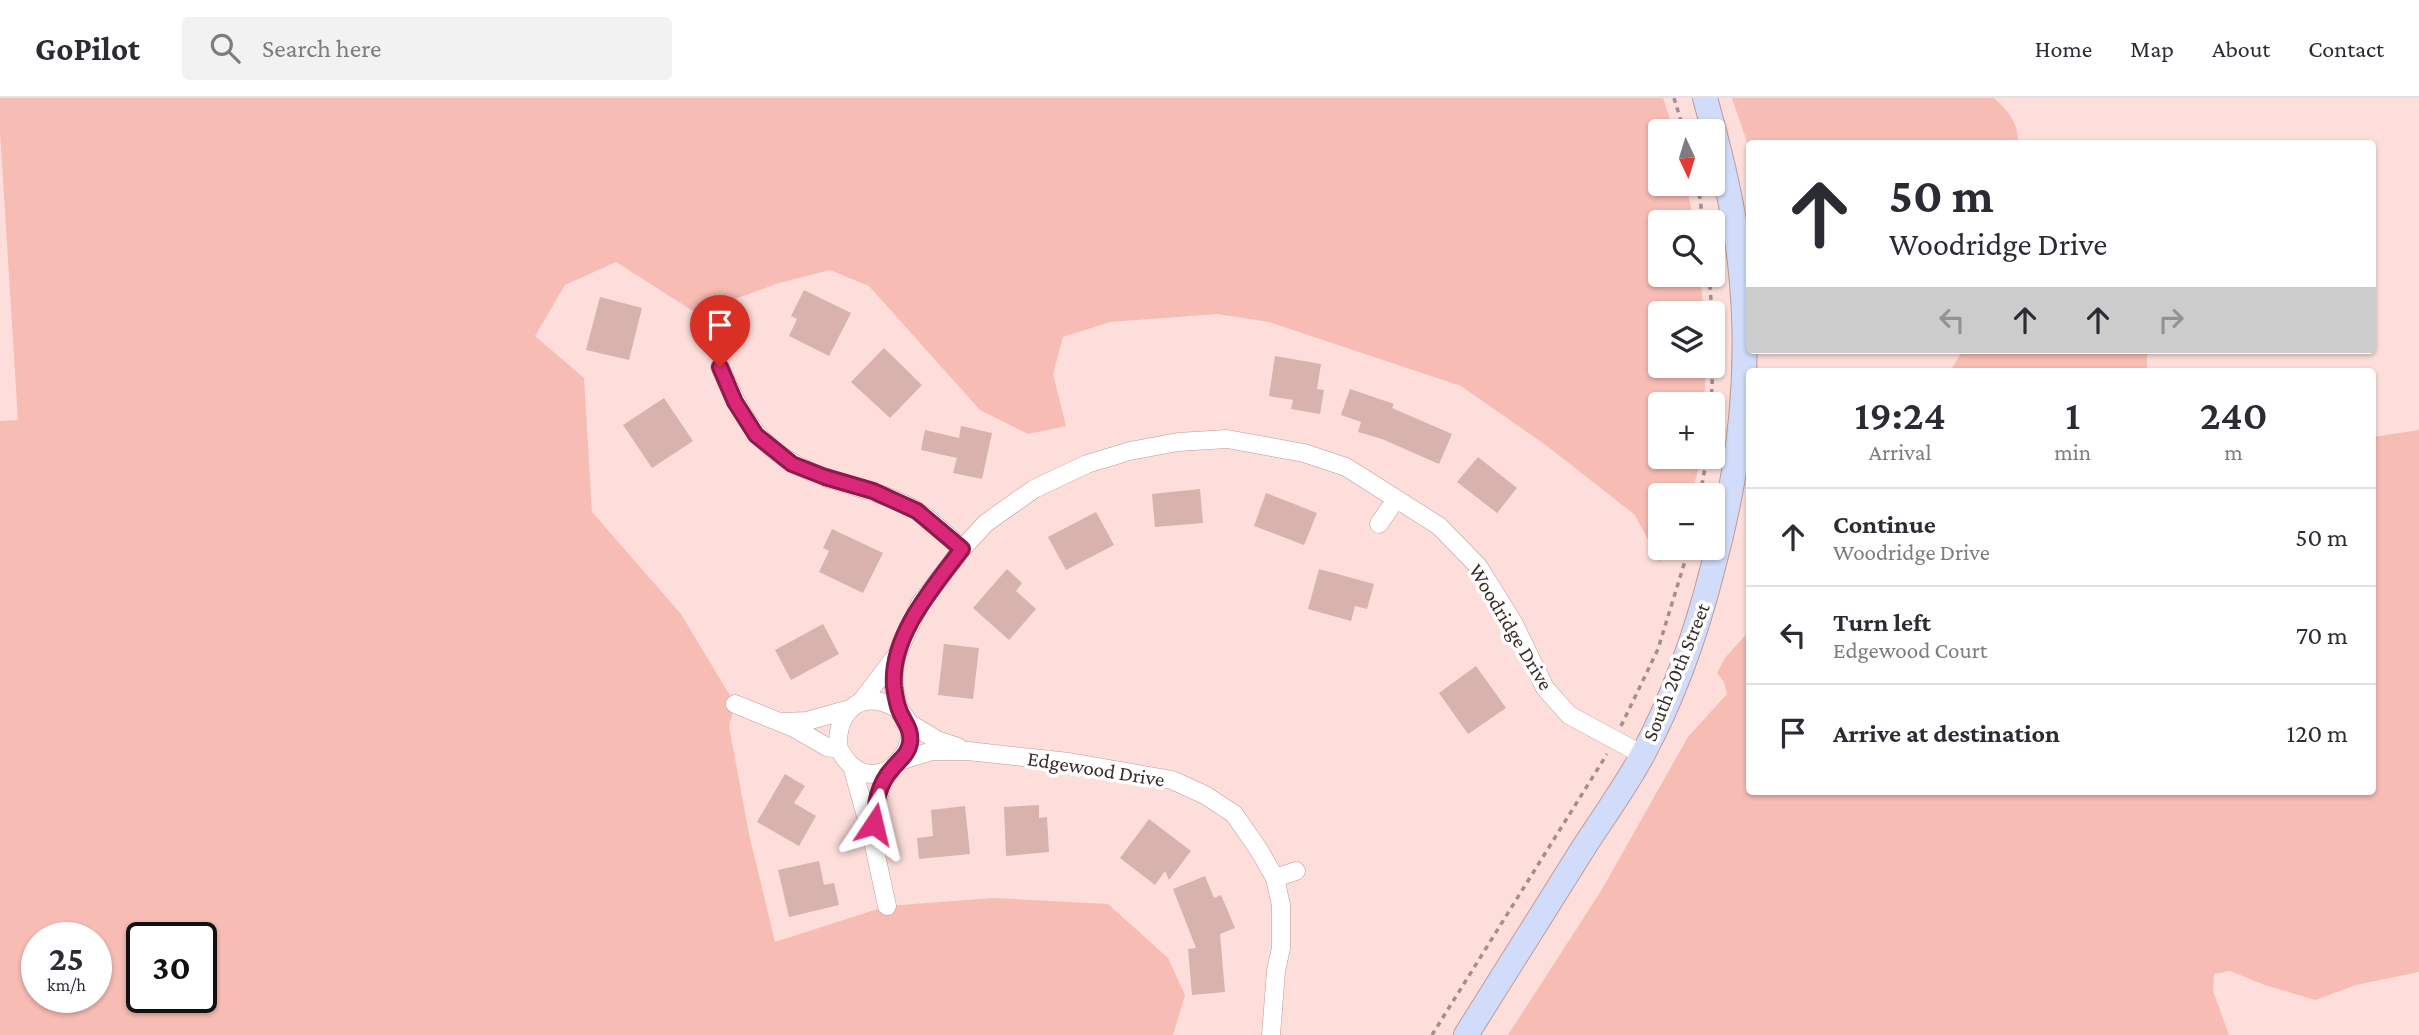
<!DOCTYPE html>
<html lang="en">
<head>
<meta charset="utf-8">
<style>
  body { margin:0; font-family:"Crimson Pro",serif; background:#f2f2f3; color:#2b2b33; height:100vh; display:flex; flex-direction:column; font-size:26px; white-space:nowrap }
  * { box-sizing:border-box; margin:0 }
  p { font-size:23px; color:#7c7c81 }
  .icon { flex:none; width:38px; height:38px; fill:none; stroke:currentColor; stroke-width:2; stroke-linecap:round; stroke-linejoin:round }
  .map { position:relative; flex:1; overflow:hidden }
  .drawer { position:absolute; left:1746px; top:270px; width:630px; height:427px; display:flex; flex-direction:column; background:#fff; border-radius:7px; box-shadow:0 2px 5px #0004 }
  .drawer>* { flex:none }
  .hud { position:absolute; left:1746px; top:42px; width:630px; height:214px; border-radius:7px; box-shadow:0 2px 5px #0004; background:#fff; color:#2b2b33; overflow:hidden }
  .needle { width:46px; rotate:176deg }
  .controls { position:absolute; left:1648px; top:21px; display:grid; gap:14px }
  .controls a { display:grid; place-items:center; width:77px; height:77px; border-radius:7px; background:#fff; box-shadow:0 2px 5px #0004; font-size:35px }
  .speed { position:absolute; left:21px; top:824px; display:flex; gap:14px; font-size:35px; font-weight:700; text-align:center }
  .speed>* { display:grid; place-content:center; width:91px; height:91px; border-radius:50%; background:#fff; box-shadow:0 2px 5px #0004; line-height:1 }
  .speed small { font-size:18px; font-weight:400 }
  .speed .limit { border:4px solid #111; border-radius:10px; background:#fff; color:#111 }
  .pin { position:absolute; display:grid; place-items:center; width:60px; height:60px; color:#fff; margin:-72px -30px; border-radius:50% 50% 50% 0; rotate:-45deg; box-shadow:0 0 7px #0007 }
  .pin .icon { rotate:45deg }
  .me { position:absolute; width:77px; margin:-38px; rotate:10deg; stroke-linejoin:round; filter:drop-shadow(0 0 5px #0008) }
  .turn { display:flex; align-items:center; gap:24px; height:147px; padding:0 28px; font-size:32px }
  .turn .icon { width:91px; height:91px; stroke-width:2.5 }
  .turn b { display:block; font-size:49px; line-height:60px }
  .lanes { display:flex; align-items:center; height:66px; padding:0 28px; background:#0003; justify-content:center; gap:35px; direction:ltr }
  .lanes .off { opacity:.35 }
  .eta { display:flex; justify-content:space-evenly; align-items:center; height:119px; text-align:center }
  .eta b { font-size:42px; font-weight:600; line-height:49px }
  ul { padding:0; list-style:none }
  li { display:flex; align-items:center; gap:21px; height:98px; padding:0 28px; border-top:2px solid #e1e1e2 }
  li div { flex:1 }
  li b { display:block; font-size:26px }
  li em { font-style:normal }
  header { display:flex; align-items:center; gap:42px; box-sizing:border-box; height:98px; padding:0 35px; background:#fff; border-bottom:2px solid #e1e1e2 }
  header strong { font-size:33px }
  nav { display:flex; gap:38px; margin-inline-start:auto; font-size:24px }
  .search { width:490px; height:63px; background:#f2f2f3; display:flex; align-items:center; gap:18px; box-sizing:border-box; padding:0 24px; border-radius:7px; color:#7c7c81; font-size:26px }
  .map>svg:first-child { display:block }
  .green { fill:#f7bcb4; fill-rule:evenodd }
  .building { fill:#d8b2ad }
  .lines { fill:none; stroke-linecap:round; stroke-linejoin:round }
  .minor-casing { stroke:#be9a95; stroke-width:19 }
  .secondary-casing { stroke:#be9a95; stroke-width:26 }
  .path { stroke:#a48d8a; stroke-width:3.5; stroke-dasharray:5 5; stroke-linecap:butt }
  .minor { stroke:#fff; stroke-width:18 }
  .secondary { stroke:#d1dcfb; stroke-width:24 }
  .route-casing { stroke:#8e194d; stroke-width:18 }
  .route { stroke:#db2777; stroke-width:12 }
  .labels { text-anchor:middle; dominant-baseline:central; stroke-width:7; stroke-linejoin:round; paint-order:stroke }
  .street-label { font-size:21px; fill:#3a2b29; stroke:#fff }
</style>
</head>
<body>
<header>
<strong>GoPilot</strong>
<div class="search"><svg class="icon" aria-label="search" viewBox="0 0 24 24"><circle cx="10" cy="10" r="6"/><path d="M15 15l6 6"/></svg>Search here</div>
<nav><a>Home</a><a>Map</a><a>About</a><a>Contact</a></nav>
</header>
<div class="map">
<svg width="2419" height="937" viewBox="0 0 2419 937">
  <rect width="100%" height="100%" fill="#fddeda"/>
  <path class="green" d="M0 0H1663L1674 33H1661V86H1686L1694 124H1661V177H1700L1704 215H1661V268H1706L1704 306H1661V359H1701V362L1691 397H1661V450H1667L1660 464 1635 417 1547 348 1461 288 1269 224 1217 216 1110 224 1063 239 1053 276 1066 328 1028 336 980 312 869 188 830 172 779 185 696 215 616 164 565 187 535 238 584 280 592 414 681 516 735 606 729 628 749 736 775 844 887 808 994 800 1108 806 1168 860 1185 897 1173 937H0V323L18 322 0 33ZM37 840H96V900H37ZM142 840H201V900H142Z
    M1732 0H1994C2008 12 2019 26 2018 45L1750 46V53Z
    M1963 252H2147V273H1950Z
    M2419 332V874L2356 887 2315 902 2265 887 2230 873 2214 876 2213 893 2229 937H1508L1601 793 1688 639 1727 596 1724 584 1717 575 1725 560 1750 532V693H2373V339Z"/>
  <path class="building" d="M804 192 851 215 829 258 789 238 797 221 791 218Z
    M600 199 642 210 629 262 586 252Z
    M884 250 922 287 890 320 851 284Z
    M1275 258 1321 266 1317 291 1324 292 1320 316 1291 311 1293 302 1269 298Z
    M1350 291 1394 306 1392 310 1452 336 1439 366 1382 341 1358 334 1361 324 1341 317Z
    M664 300 693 343 652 370 623 327Z
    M961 328 992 335 982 381 953 375 957 360 921 352 925 332 959 340Z
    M1478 359 1517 390 1497 415 1457 384Z
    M1200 391 1203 425 1155 429 1152 396Z
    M1266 395 1317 415 1304 447 1254 428Z
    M1096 414 1114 447 1066 472 1048 439Z
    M832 431 883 455 863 495 819 474 829 453 823 450Z
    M1007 471 1022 485 1016 493 1036 511 1009 542 973 510Z
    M1319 471 1374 486 1367 511 1355 508 1351 523 1308 511Z
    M823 526 839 556 791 582 775 552Z
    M944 546 979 550 973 601 938 597Z
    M1476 568 1506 610 1468 636 1439 595Z
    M785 676 805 688 794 705 816 718 799 748 757 724Z
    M1039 707V720L1047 719 1049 754 1006 758 1004 709Z
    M965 708 970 756 919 761 917 740 933 738 931 712Z
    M1149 721 1191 753 1169 782 1165 773 1155 787 1120 760Z
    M819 763 824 787 834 785 839 807 789 819 778 772Z
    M1205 778 1214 800 1221 797 1235 830 1220 836 1225 894 1192 897 1188 851 1196 850 1173 791Z"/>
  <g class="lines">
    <g class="minor-casing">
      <path id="minor" d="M720 269C746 327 763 358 827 380 857 390 889 396 917 413 933 423 948 438 962 451
        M1379 426 1396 401
        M860 605 895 559
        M735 606 794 630 827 649 839 651C876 720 948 626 885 605 854 594 834 622 839 651
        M900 615 894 590V572L897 556 920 506 962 451 986 425 1034 391 1087 366 1130 353 1178 344 1227 341 1304 355 1346 369 1439 428 1478 468 1513 524 1545 590 1569 617 1643 657
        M783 624 807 623 850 611
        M907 624 937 642 958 649
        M900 663 932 653H968L1069 664 1172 682 1205 697 1234 716 1259 752 1275 780 1281 807V850L1276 873 1271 937
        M852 668 873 743 887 808
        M874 730C875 707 879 689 892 670
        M1275 780 1296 773"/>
    </g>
    <g class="secondary-casing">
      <path id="secondary" d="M1466 937C1505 874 1545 812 1584 749 1604 718 1626 688 1643 656 1674 598 1696 536 1712 473 1740 371 1752 271 1740 165 1734 109 1720 54 1705 0"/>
    </g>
    <path class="path" d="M1674 0 1684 33
      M1698 86 1703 124
      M1709 177 1712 215
      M1713 234V267
      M1711 306 1713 268
      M1700 397 1707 359
      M1621 628 1658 551 1689 450
      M1432 937 1607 656"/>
    <use href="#minor" class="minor"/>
    <use href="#secondary" class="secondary"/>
  </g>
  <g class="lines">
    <g class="route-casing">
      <path id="route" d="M720 269 735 304 756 337 792 366 825 379 873 393 917 413 962 451C934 488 890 538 894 588 895 596 897 607 900 614 905 625 912 632 910 645 908 657 899 662 892 671 878 686 875 707 874 726"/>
    </g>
    <use href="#route" class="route"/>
  </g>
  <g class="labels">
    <g class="street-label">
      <text transform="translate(1511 529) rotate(59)">Woodridge Drive</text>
      <text transform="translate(1676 574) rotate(-68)">South 20th Street</text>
      <text transform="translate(1096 671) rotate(9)">Edgewood Drive</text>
    </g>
  </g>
</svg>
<div class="controls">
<a><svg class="needle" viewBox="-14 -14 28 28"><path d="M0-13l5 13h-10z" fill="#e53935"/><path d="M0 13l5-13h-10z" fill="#7c7c81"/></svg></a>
<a><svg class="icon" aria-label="search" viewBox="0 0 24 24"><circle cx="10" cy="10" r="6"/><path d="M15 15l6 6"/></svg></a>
<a><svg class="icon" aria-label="layers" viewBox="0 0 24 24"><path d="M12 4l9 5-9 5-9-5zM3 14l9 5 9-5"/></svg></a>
<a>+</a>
<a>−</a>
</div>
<div class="speed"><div>25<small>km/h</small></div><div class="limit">30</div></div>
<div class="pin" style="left:720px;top:269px;background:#d93025"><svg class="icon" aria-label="arrive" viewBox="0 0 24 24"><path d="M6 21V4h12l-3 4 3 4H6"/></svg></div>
<svg class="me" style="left:874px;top:726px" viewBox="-20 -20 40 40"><path d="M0-17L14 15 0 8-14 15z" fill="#db2777" stroke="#fff" stroke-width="4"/></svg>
<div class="hud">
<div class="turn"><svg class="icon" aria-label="ahead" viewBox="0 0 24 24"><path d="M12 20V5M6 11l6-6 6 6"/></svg><div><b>50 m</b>Woodridge Drive</div></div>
<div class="lanes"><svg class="icon off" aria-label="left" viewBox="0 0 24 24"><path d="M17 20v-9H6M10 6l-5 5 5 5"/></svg><svg class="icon" aria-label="ahead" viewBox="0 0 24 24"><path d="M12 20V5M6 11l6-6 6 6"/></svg><svg class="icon" aria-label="ahead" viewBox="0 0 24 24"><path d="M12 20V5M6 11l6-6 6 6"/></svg><svg class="icon off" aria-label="right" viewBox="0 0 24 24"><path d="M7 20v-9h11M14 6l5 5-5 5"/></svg></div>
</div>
<section class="drawer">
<div class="eta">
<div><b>19:24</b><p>Arrival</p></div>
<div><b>1</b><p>min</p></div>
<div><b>240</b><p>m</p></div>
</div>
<ul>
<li><svg class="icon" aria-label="ahead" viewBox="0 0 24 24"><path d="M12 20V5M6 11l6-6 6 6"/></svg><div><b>Continue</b><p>Woodridge Drive</p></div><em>50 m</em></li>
<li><svg class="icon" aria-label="left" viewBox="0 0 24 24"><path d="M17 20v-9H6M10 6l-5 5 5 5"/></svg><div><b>Turn left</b><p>Edgewood Court</p></div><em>70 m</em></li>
<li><svg class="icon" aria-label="arrive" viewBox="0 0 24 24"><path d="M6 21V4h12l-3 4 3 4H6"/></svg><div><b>Arrive at destination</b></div><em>120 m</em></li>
</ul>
</section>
</div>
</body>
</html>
